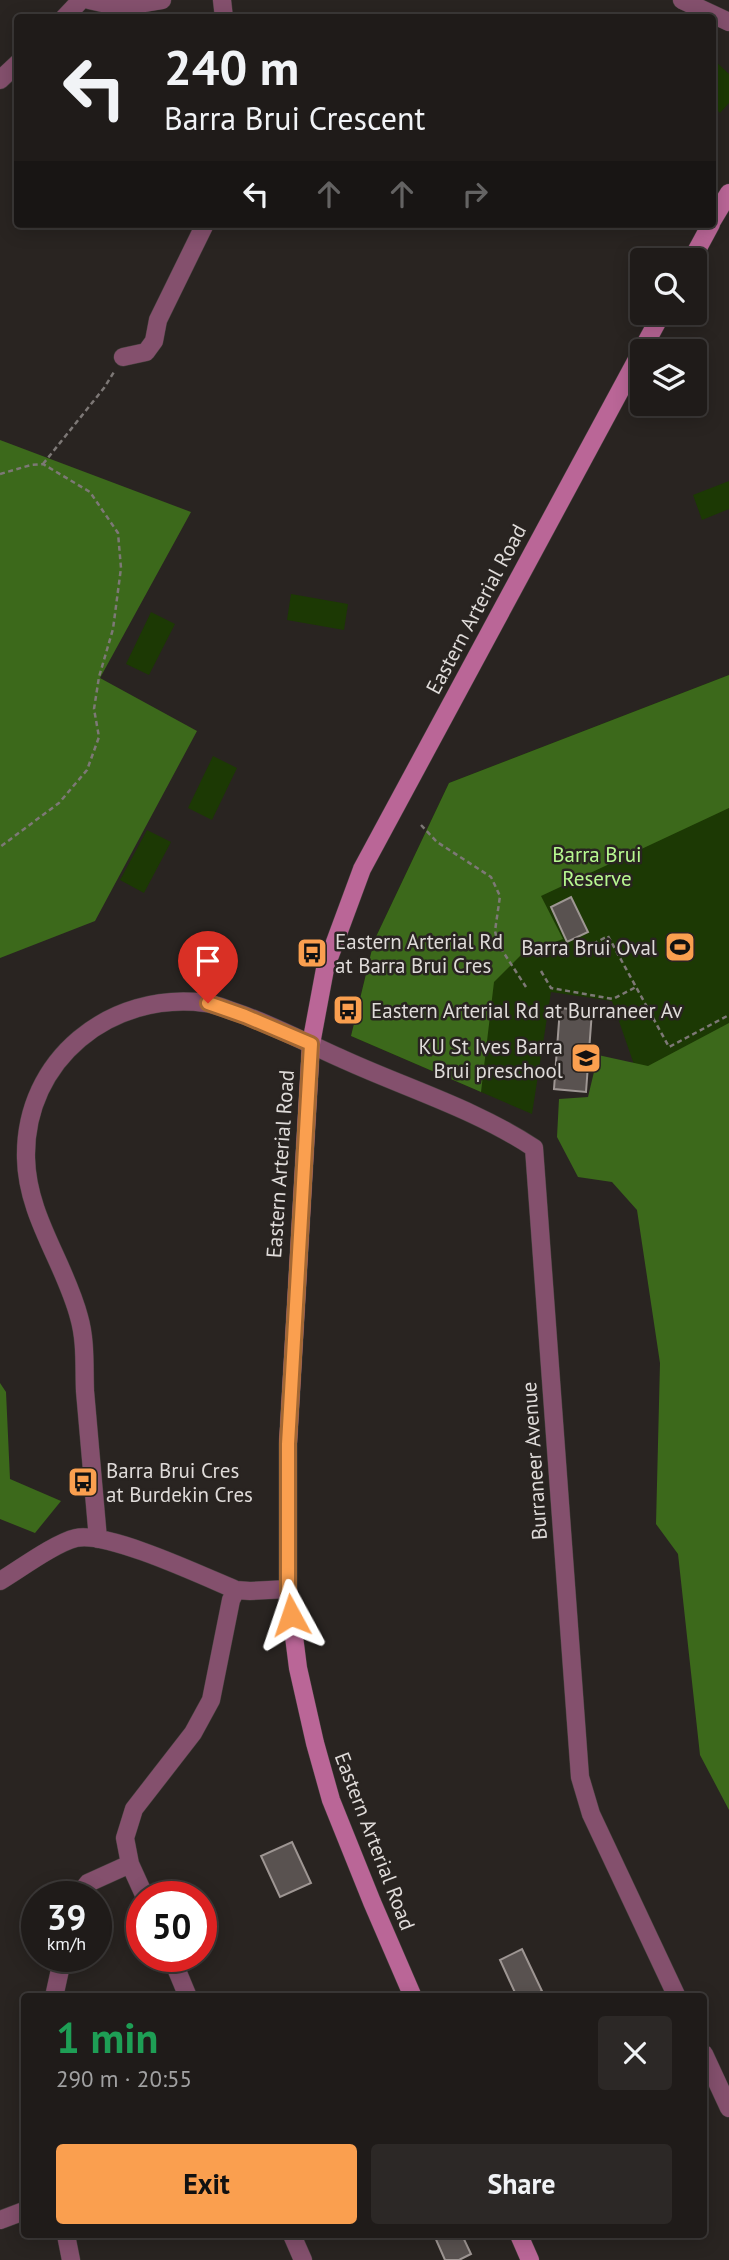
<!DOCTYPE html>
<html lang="en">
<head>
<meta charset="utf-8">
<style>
  body { margin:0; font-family:"PT Sans",sans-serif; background:#2c2826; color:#f1f3f6; height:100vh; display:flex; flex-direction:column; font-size:26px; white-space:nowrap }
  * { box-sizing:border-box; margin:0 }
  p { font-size:23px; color:#a1a1a2 }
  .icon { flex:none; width:38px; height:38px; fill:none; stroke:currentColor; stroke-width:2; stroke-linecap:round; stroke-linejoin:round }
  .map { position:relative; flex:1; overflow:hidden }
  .details { position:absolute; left:21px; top:1993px; width:686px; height:245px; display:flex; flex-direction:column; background:#1f1b19; border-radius:7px; box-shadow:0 4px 18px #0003,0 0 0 2px #3c3938 }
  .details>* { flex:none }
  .top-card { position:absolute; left:14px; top:14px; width:702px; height:214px; border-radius:7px; box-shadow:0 4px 18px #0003,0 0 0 2px #3c3938; background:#1f1b19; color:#f1f3f6; overflow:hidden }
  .buttons { position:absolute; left:630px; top:248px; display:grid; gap:14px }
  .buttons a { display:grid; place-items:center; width:77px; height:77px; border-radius:7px; background:#1f1b19; box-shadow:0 4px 18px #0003,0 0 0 2px #3c3938; font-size:35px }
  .speed { position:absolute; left:21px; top:1881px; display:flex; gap:14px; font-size:35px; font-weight:700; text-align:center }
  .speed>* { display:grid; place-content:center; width:91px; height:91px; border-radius:50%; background:#1f1b19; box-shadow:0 4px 18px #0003,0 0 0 2px #3c3938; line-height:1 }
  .speed small { font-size:18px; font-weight:400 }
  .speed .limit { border:10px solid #d22; background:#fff; color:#111 }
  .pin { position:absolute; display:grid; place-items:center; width:60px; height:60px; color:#fff; margin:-72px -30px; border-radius:50% 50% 50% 0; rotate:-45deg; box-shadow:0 0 7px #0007 }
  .pin .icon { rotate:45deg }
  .me { position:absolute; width:77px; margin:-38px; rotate:355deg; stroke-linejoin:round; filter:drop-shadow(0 0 5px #0008) }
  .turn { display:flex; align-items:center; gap:24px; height:147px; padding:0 35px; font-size:32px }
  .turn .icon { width:91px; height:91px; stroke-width:2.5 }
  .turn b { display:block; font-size:49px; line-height:60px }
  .lanes { display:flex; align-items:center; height:66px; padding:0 35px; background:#0003; justify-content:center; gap:35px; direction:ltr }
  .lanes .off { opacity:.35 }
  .round { display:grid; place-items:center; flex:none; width:74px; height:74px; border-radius:7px; background:#2c2826 }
  .headline { display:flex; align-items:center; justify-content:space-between; height:119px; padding:0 35px }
  h1 { font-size:42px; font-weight:600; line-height:52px; color:#1e9e55 }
  .action { display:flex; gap:14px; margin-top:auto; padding:14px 35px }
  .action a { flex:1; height:80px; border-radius:7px; background:#fa9f4f; color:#111; font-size:28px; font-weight:600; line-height:80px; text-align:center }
  .action a+a { background:#2c2826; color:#f1f3f6 }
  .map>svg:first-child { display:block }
  .green { fill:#1c3904 }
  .forest { fill:#3c691b }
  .building { fill:#595250; stroke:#9e9693; stroke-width:2 }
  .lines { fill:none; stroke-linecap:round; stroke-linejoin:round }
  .minor-casing { stroke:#46413e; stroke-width:19 }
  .secondary-casing { stroke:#46413e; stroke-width:19 }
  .path { stroke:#7d7876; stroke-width:2.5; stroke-dasharray:5 3.5; stroke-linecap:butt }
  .minor { stroke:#84506d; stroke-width:18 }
  .secondary { stroke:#ba6697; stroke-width:18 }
  .route-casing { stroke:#a26733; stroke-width:18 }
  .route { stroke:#fa9f4f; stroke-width:12 }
  .labels { text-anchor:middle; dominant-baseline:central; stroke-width:5; stroke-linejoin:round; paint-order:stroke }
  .street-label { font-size:21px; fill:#dfdbd9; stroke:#292421 }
  .park-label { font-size:21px; fill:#b7f890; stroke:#292421 }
  .poi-label { font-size:21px; fill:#dfdbd9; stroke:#292421; text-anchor:start }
</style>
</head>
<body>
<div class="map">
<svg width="729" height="2260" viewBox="0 0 729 2260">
  <rect width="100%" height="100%" fill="#292421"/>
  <path class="green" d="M712 58 729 74V103L720 113 712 105Z
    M729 481V509L702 520 693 495Z
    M291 594 348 604 344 630 287 620Z
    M151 612 175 624 149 675 126 664Z
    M729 675V1160L666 1157 612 1001 551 992 532 1114 351 1036 374 941 449 783Z
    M213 756 237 768 212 820 188 808Z
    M147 830 171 842 144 893 120 880Z"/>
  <path class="forest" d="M0 440 191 512 100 678 197 731 95 921 0 958Z
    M729 675V808L541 896 563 939 522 954 494 982 481 1092 351 1036 374 941 449 783Z
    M729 1023V1810L700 1755 678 1554 656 1524 660 1363 637 1210 612 1182 578 1177 557 1137 559 1099 588 1097 598 1055 648 1066Z
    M0 1383 6 1392 10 1479 61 1501 35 1533 0 1519Z"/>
  <path class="building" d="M571 897 588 932 567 942 551 907Z
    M560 1008 592 1011 586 1092 554 1089Z
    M292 1842 311 1883 280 1897 261 1856Z
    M522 1949 542 1991 530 1997H517L500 1960Z
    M434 2235H462L471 2254 459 2260H445Z"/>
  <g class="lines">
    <g class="minor-casing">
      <path id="minor" d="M89 0 120 7 162 0
        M222 0 224 18
        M682 0 729 22
        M64 18 81 0
        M0 80 18 63
        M123 357 146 352 154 341 158 320 205 224
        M98 1539C94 1490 89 1440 85 1391 84 1367 86 1341 79 1317 65 1263 27 1216 26 1158 24 1059 111 991 205 1003 215 1004 226 1009 235 1012 274 1025 310 1045 347 1061 409 1089 477 1110 534 1148L580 1777 591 1814 677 1997
        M0 1581C20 1569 55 1543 76 1538 107 1531 203 1576 236 1590L250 1591 288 1589
        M77 1897 88 1883 130 1864
        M145 1897 130 1864 125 1838 134 1809 193 1733 211 1700 231 1600 236 1590
        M171 1956 188 1997
        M54 1997 63 1956
        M704 2054 729 2108
        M0 2220 24 2211
        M66 2235 71 2260
        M292 2235 303 2260"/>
    </g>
    <g class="secondary-casing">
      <path id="secondary" d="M712 221 729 193
        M691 261 711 224
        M413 1997 372 1902 331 1800 315 1743 298 1668 288 1589V1444L311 1044 325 969 362 869 662 313
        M519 2235 530 2260"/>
    </g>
    <path class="path" d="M43 464 104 388 114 372
      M0 474 31 465 43 464 90 492 118 533 121 568 113 629 99 677 94 709 99 737 87 770 59 803 0 847
      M421 825 437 842 491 877 500 896 495 931 498 944 526 987
      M593 944 608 936 669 1047 729 1015
      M541 971 551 988 613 999 636 987"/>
    <use href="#minor" class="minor"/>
    <use href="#secondary" class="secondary"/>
  </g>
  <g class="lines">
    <g class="route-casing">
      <path id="route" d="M208 1003 245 1016 311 1044 288 1444V1589L291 1615"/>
    </g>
    <use href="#route" class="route"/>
  </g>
  <defs>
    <g id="stadium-square" transform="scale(1.575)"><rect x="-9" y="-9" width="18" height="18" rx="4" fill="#fa9f4f" stroke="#292421"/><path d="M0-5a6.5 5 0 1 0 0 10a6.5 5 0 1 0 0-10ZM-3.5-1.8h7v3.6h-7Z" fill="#111"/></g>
    <g id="bus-square" transform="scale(1.575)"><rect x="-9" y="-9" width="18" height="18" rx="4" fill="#fa9f4f" stroke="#292421"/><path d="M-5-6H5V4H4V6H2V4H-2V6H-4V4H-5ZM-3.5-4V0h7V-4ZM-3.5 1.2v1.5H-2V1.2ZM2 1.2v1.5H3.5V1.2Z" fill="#111"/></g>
    <g id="school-square" transform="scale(1.575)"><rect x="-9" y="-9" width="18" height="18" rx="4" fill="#fa9f4f" stroke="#292421"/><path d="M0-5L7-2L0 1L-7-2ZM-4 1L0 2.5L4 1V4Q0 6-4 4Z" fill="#111"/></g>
  </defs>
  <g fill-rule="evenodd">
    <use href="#stadium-square" x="680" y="947"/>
    <use href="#bus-square" x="312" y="953"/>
    <use href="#bus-square" x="348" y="1010"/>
    <use href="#school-square" x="586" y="1058"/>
    <use href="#bus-square" x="83" y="1482"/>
  </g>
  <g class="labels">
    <g class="street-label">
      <text transform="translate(476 609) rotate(-62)">Eastern Arterial Road</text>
      <text transform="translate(280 1164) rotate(-86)">Eastern Arterial Road</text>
      <text transform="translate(534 1461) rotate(-94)">Burraneer Avenue</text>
      <text transform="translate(375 1841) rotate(69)">Eastern Arterial Road</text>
    </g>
    <g class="park-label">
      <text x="597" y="854">Barra Brui<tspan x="597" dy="24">Reserve</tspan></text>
    </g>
    <g class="poi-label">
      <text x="335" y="941">Eastern Arterial Rd<tspan x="335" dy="24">at Barra Brui Cres</tspan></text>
      <text x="657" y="947" text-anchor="end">Barra Brui Oval</text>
      <text x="371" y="1010">Eastern Arterial Rd at Burraneer Av</text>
      <text x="563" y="1046" text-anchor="end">KU St Ives Barra<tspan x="563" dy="24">Brui preschool</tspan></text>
      <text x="106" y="1470">Barra Brui Cres<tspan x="106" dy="24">at Burdekin Cres</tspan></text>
    </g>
  </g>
</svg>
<div class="buttons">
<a><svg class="icon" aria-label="search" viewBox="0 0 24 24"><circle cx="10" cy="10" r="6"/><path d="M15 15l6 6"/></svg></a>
<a><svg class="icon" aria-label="layers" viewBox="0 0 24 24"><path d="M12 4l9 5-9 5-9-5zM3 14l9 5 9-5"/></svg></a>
</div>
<div class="speed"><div>39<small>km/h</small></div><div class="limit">50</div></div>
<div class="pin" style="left:208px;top:1003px;background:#d93025"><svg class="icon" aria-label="arrive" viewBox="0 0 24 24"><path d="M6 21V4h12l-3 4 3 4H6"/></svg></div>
<svg class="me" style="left:291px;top:1615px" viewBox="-20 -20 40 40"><path d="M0-17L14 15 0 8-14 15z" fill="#fa9f4f" stroke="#fff" stroke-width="4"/></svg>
<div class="top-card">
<div class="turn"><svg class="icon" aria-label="left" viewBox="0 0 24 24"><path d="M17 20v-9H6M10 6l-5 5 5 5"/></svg><div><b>240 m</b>Barra Brui Crescent</div></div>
<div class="lanes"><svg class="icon" aria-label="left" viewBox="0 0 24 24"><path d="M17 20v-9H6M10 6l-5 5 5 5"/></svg><svg class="icon off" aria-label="ahead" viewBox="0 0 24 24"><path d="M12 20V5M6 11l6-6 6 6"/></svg><svg class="icon off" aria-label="ahead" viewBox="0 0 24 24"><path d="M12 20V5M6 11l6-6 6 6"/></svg><svg class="icon off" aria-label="right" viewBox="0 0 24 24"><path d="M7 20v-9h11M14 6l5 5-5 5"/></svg></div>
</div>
<section class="details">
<div class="headline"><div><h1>1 min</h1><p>290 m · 20:55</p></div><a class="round"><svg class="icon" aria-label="close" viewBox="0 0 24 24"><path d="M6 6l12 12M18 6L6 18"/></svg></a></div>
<div class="action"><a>Exit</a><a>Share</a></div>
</section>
</div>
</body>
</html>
